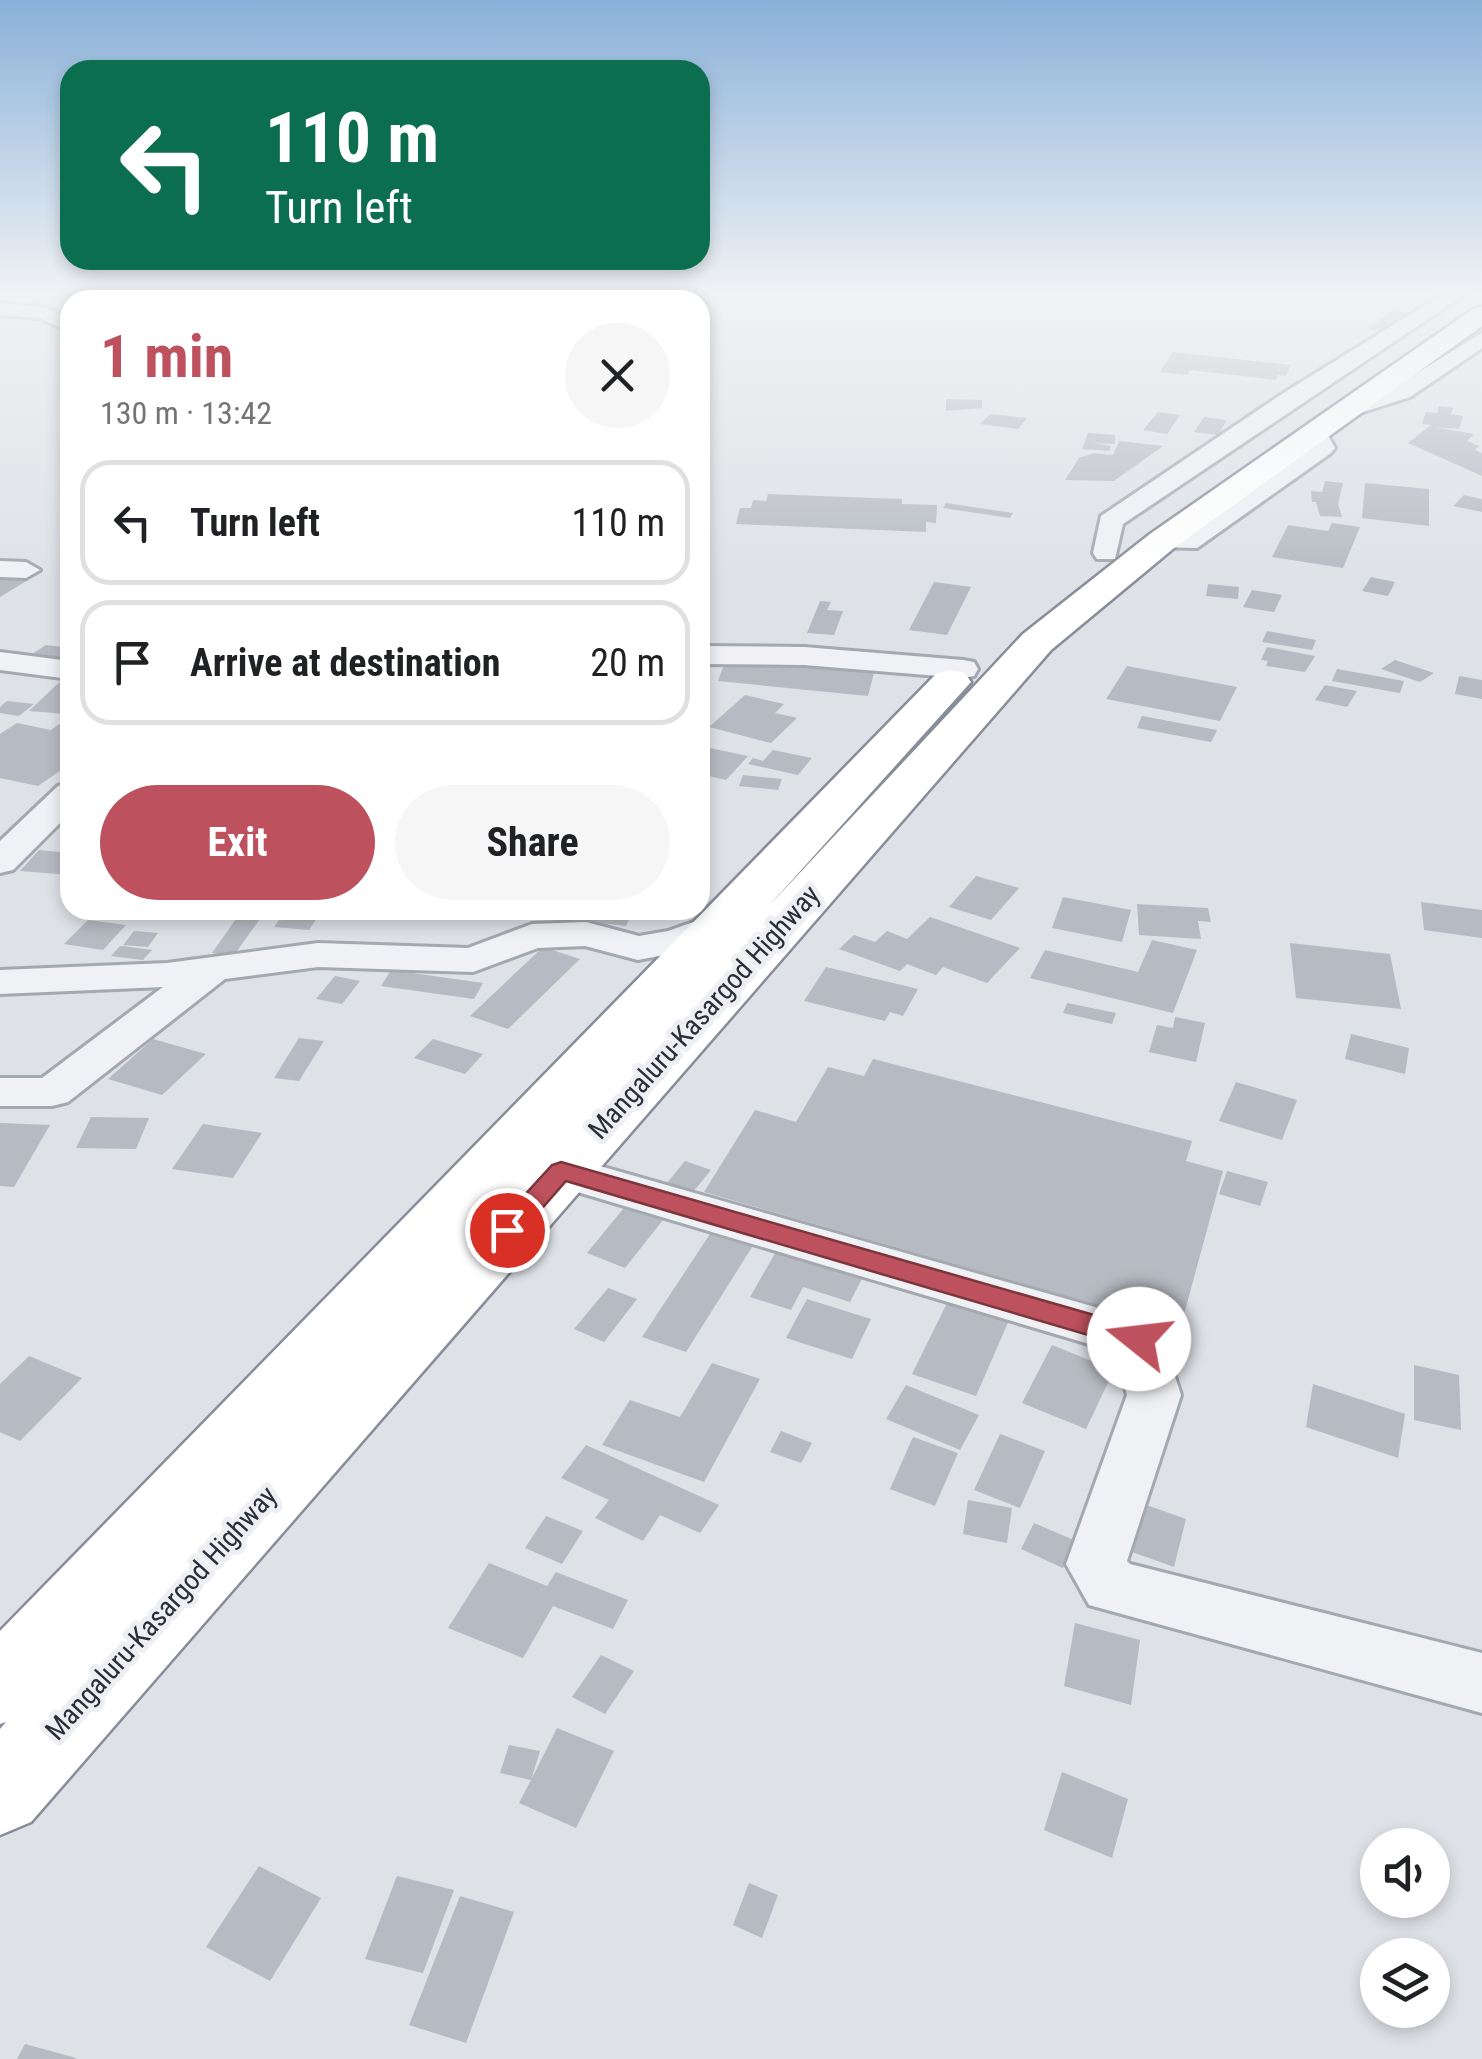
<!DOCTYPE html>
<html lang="en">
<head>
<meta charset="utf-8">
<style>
  body { margin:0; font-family:"Roboto Condensed",sans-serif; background:#f6f6f6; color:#202124; height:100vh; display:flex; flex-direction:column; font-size:38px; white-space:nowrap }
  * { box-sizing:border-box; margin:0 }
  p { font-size:32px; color:#757577 }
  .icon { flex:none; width:55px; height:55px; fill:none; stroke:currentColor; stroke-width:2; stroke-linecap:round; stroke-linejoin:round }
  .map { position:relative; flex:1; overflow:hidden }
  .panel { position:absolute; left:60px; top:290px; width:650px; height:630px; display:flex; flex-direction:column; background:#fff; border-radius:30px; box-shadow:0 5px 15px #0003 }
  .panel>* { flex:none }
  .banner { position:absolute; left:60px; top:60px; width:650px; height:210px; border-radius:30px; box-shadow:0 5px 15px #0003; background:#0b6e4f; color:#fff; overflow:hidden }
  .controls { position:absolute; left:1360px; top:1828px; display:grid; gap:20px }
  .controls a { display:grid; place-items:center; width:90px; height:90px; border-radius:50%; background:#fff; box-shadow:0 5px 15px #0003; font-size:50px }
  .pin { position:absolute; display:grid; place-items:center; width:85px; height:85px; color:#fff; margin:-42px; border:5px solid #fff; border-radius:50%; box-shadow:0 2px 10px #0007 }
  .me { position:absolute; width:110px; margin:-55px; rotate:286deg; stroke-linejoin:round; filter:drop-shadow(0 0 8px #0008) }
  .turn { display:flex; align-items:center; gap:35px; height:210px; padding:0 40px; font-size:45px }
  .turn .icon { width:130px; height:130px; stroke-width:2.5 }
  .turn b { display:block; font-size:70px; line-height:85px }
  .round { display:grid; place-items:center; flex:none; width:105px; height:105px; border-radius:52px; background:#f6f6f6 }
  .overview { display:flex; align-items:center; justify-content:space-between; height:170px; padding:0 40px }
  h1 { font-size:60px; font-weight:700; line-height:75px; color:#bd515d }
  .action { display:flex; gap:20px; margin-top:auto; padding:20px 40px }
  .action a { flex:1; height:115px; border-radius:60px; background:#bd515d; color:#fff; font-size:40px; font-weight:700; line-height:115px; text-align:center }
  .action a+a { background:#f6f6f6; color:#202124 }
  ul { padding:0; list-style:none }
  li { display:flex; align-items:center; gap:30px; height:125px; margin:0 20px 15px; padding:0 20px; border:5px solid #e0e0e0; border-radius:30px }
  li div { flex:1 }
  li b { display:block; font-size:38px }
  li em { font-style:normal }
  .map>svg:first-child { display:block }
  .building { fill:#b6bac2 }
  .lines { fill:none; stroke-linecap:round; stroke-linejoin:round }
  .minor-casing { stroke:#a4a8af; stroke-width:6 }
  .highway-casing { stroke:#878e9a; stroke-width:5 }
  .minor { fill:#f0f1f4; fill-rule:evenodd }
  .highway { fill:#fff; fill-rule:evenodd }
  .route { fill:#bd515d; stroke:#7b353c; stroke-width:2.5 }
  .labels { text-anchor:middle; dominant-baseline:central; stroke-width:10; stroke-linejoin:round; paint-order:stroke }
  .street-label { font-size:28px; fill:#292f3a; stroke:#edeff3 }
</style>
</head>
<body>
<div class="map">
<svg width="1482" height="2059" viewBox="0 0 1482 2059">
  <rect width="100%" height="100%" fill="#dee1e6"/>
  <path class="building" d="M365 294H438L446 300H372Z
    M1392 311 1409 313 1387 332 1367 329Z
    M1173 352 1291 365 1286 376 1278 375 1276 380 1190 370 1187 375 1160 372Z
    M946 399 982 400V408L946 411Z
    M1439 406 1453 408 1451 414 1463 416 1459 429 1435 427 1474 434 1467 441 1479 446 1475 450 1482 453V476L1408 443 1431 425 1422 424 1426 412 1437 413Z
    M1158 412 1180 415 1167 434 1143 430Z
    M990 414 1027 418 1018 429 980 424Z
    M1204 417 1227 420 1218 435 1194 432Z
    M1088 433 1115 435V444L1092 443 1111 446 1109 451 1082 449Z
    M1119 441 1163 446 1114 481 1065 480 1079 458 1094 453 1113 455Z
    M1325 481 1343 483 1338 504 1342 517 1320 516 1316 502H1312L1311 491 1322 492Z
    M1365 483 1429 489V526L1362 518Z
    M768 494 902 499V504L937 505 936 523 926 522V532L736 524 740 508H751L753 500 766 501Z
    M1464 495 1482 499V512L1453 506Z
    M946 503 1013 513 1010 518 943 508Z
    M1332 523 1360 527 1343 568 1272 557 1288 525 1328 531Z
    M0 577 28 580 0 597Z
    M1371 577 1395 582 1388 596 1362 591Z
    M934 582 971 587 947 635 909 630Z
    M1208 584 1239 587 1238 599 1206 596Z
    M1252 590 1282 595 1274 612 1243 607Z
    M820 601 831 602 827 610 843 611 834 635 807 633Z
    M1267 631 1316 640 1312 650 1262 642Z
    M46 645 70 648V659L64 663 29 656Z
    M1267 647 1315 656 1305 672 1266 666 1268 661 1261 660Z
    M727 656 906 670 904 675 874 673 868 696 718 681Z
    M1395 660 1434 673 1420 682 1381 669Z
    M1127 666 1237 687 1220 721 1106 699Z
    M1337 669 1404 681 1400 693 1332 681Z
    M67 675 70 709 65 714 29 711Z
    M1459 676 1482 680V699L1455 694Z
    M1325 685 1357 691 1347 707 1315 700Z
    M745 695 784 704 775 713 797 718 771 743 709 727Z
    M7 701 34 704 19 716 0 713V707Z
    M1142 716 1217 730 1211 742 1137 728Z
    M17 723 51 730 59 724 70 727V764L38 786 0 778V734Z
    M700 746 748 756 726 780 700 774Z
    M773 750 812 758 798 775 748 764 753 758 763 761Z
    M743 775 782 779 778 790 739 786Z
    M39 850 70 853V875L20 871Z
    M976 876 1019 888 991 920 949 907Z
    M1063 897 1131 910 1122 942 1052 928Z
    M1421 902 1482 910V938L1424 930Z
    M1137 904 1208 908 1211 922 1198 921 1201 939 1139 935Z
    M286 910H322L309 930 274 927Z
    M538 910H633L626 926 535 915Z
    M238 916 260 919 234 955 212 953Z
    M930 917 1020 948 987 983 943 967 936 975 907 964 900 971 839 949 854 935 875 942 887 931 907 939Z
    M88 920 126 925 103 950 64 944Z
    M134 931 158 933 148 947 123 945Z
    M1152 940 1197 950 1173 1013 1030 978 1045 950 1138 972Z
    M1290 943 1390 954 1401 1009 1296 998Z
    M120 946H123L152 950 143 960 111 956Z
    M543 947 580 959 508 1029 470 1016Z
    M826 967 918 989 903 1016 890 1012 885 1021 804 1001Z
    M391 970 483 983 474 999 381 986Z
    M335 976 360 981 342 1004 316 999Z
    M1067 1003 1116 1013 1112 1024 1063 1013Z
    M1175 1017 1205 1023 1196 1062 1149 1052 1157 1025 1173 1028Z
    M1351 1034 1409 1048 1405 1074 1345 1059Z
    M299 1038 324 1041 299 1081 274 1078Z
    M153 1039 206 1054 162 1095 108 1079Z
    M433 1039 483 1054 465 1074 414 1058Z
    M873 1059 1192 1141 1186 1161 1223 1171 1180 1329 704 1192 755 1110 796 1122 828 1067 864 1076Z
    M1236 1082 1297 1100 1282 1140 1219 1121Z
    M91 1117 149 1118 136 1149 76 1148Z
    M0 1123 50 1125 14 1187 0 1186Z
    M203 1124 262 1133 233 1178 172 1169Z
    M685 1161 711 1170 693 1192 667 1183Z
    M1227 1171 1268 1182 1260 1206 1219 1194Z
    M637 1192 674 1206 625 1268 587 1253Z
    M712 1231 754 1244 686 1352 642 1337Z
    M781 1243 867 1269 850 1302 803 1287 791 1310 750 1297Z
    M608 1288 637 1299 604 1342 574 1329Z
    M807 1299 871 1319 852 1359 786 1338Z
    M949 1299 1010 1318 976 1396 912 1374Z
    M1052 1345 1114 1370 1086 1429 1022 1403Z
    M29 1356 82 1378 20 1441 0 1432V1384Z
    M712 1363 760 1379 704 1482 602 1445 630 1400 680 1417Z
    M1414 1365 1459 1375 1461 1430 1414 1420Z
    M1313 1384 1405 1414 1398 1458 1306 1427Z
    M906 1385 979 1415 960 1450 886 1419Z
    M781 1431 812 1443 801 1463 770 1452Z
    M1000 1434 1045 1451 1020 1508 974 1490Z
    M913 1437 958 1453 935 1506 890 1489Z
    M586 1445 719 1505 700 1533 660 1515 643 1541 595 1518 609 1500 561 1478Z
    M1124 1497 1186 1519 1174 1567 1110 1544Z
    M968 1500 1012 1508 1007 1543 963 1534Z
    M546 1516 583 1531 562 1564 525 1548Z
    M1034 1523 1076 1541 1063 1568 1021 1549Z
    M489 1563 547 1586 556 1572 628 1600 613 1629 553 1606 523 1658 448 1628Z
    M1075 1623 1140 1640 1131 1705 1064 1686Z
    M601 1655 634 1671 605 1714 572 1697Z
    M557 1728 614 1751 576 1828 519 1803 531 1780 500 1773 509 1745 540 1751 531 1780Z
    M1062 1772 1128 1799 1112 1858 1044 1830Z
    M259 1866 321 1898 270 1981 206 1947Z
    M397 1876 454 1890 423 1973 365 1959Z
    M749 1883 778 1895 762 1938 733 1925Z
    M460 1896 514 1912 466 2043 409 2025Z
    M25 2044 76 2058 75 2059H17Z"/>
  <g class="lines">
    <g class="minor-casing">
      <path id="minor" d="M1443 294H1465L1123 524 1115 559H1097L1093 553 1101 516 1282 394Z
        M0 303 43 307 70 319V332L39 318 0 315Z
        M1482 333V348L1410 397 1348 417 1337 410 1340 405 1394 387Z
        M1316 426 1324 428 1335 448 1331 453 1197 548 1153 547 1149 541 1153 535 1182 534 1310 446 1305 433Z
        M0 561 26 562 40 570 26 578 0 577Z
        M700 646 804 647 963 660 974 662 978 669 974 676 963 678 804 665 700 664Z
        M0 652 70 661V679L0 670Z
        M70 783V813L13 870 0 873V841L58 786Z
        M727 910 741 914 746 922 741 930 690 950 638 960 585 946 538 948 473 972 318 967 225 979 68 1102 52 1106H0V1078H42L163 987 0 994V970L167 963 318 943 468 948 532 924 586 922 639 936 668 931Z
        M561 1155 1158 1325 1181 1395 1127 1561 1130 1564 1482 1653V1713L1089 1605 1066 1564 1127 1395 1116 1352 544 1182 537 1171 544 1160Z"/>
    </g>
    <g class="highway-casing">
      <path id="highway" d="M1482 307V326L1174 548 1051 650 31 1822 0 1835V1729L6 1722 0 1724V1631L937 673 951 670 965 673 971 682 766 909 1023 634 1150 534 1473 309Z"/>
    </g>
    <use href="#minor" class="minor"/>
    <use href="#highway" class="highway"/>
  </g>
  <linearGradient id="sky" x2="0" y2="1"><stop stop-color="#8ab1d9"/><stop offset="0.5" stop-color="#f0f2f4"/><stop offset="1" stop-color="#f0f2f4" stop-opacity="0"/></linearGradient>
  <rect width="1482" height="583" fill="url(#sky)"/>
  <path class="route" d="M561 1162 1139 1328 1149 1332 1153 1339 1149 1347 1139 1350 566 1181 517 1237H498L494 1230 498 1224 552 1165Z"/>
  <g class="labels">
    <g class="street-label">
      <text transform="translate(704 1012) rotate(-48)">Mangaluru-Kasargod Highway</text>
      <text transform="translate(161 1613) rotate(-48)">Mangaluru-Kasargod Highway</text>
    </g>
  </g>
</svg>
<div class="controls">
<a><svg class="icon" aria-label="sound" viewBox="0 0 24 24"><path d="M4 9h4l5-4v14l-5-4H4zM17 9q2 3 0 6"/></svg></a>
<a><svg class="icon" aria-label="layers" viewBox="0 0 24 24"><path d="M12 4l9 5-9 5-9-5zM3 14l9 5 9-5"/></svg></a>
</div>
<div class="pin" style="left:507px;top:1230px;background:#d93025"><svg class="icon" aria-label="arrive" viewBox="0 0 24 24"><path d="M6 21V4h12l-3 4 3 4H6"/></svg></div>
<svg class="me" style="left:1139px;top:1339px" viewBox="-20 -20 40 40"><circle r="19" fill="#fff"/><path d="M0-13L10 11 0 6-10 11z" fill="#bd515d"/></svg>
<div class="banner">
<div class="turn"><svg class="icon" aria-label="left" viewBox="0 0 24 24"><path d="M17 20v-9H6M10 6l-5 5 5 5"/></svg><div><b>110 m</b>Turn left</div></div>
</div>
<section class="panel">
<div class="overview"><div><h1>1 min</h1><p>130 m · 13:42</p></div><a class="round"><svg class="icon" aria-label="close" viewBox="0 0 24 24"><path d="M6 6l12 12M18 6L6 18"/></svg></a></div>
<ul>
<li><svg class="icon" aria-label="left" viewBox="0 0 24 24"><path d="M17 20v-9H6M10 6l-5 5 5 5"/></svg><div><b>Turn left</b></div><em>110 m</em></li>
<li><svg class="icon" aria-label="arrive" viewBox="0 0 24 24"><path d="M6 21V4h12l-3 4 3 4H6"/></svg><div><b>Arrive at destination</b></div><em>20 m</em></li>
</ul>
<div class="action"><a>Exit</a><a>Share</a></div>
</section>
</div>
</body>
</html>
